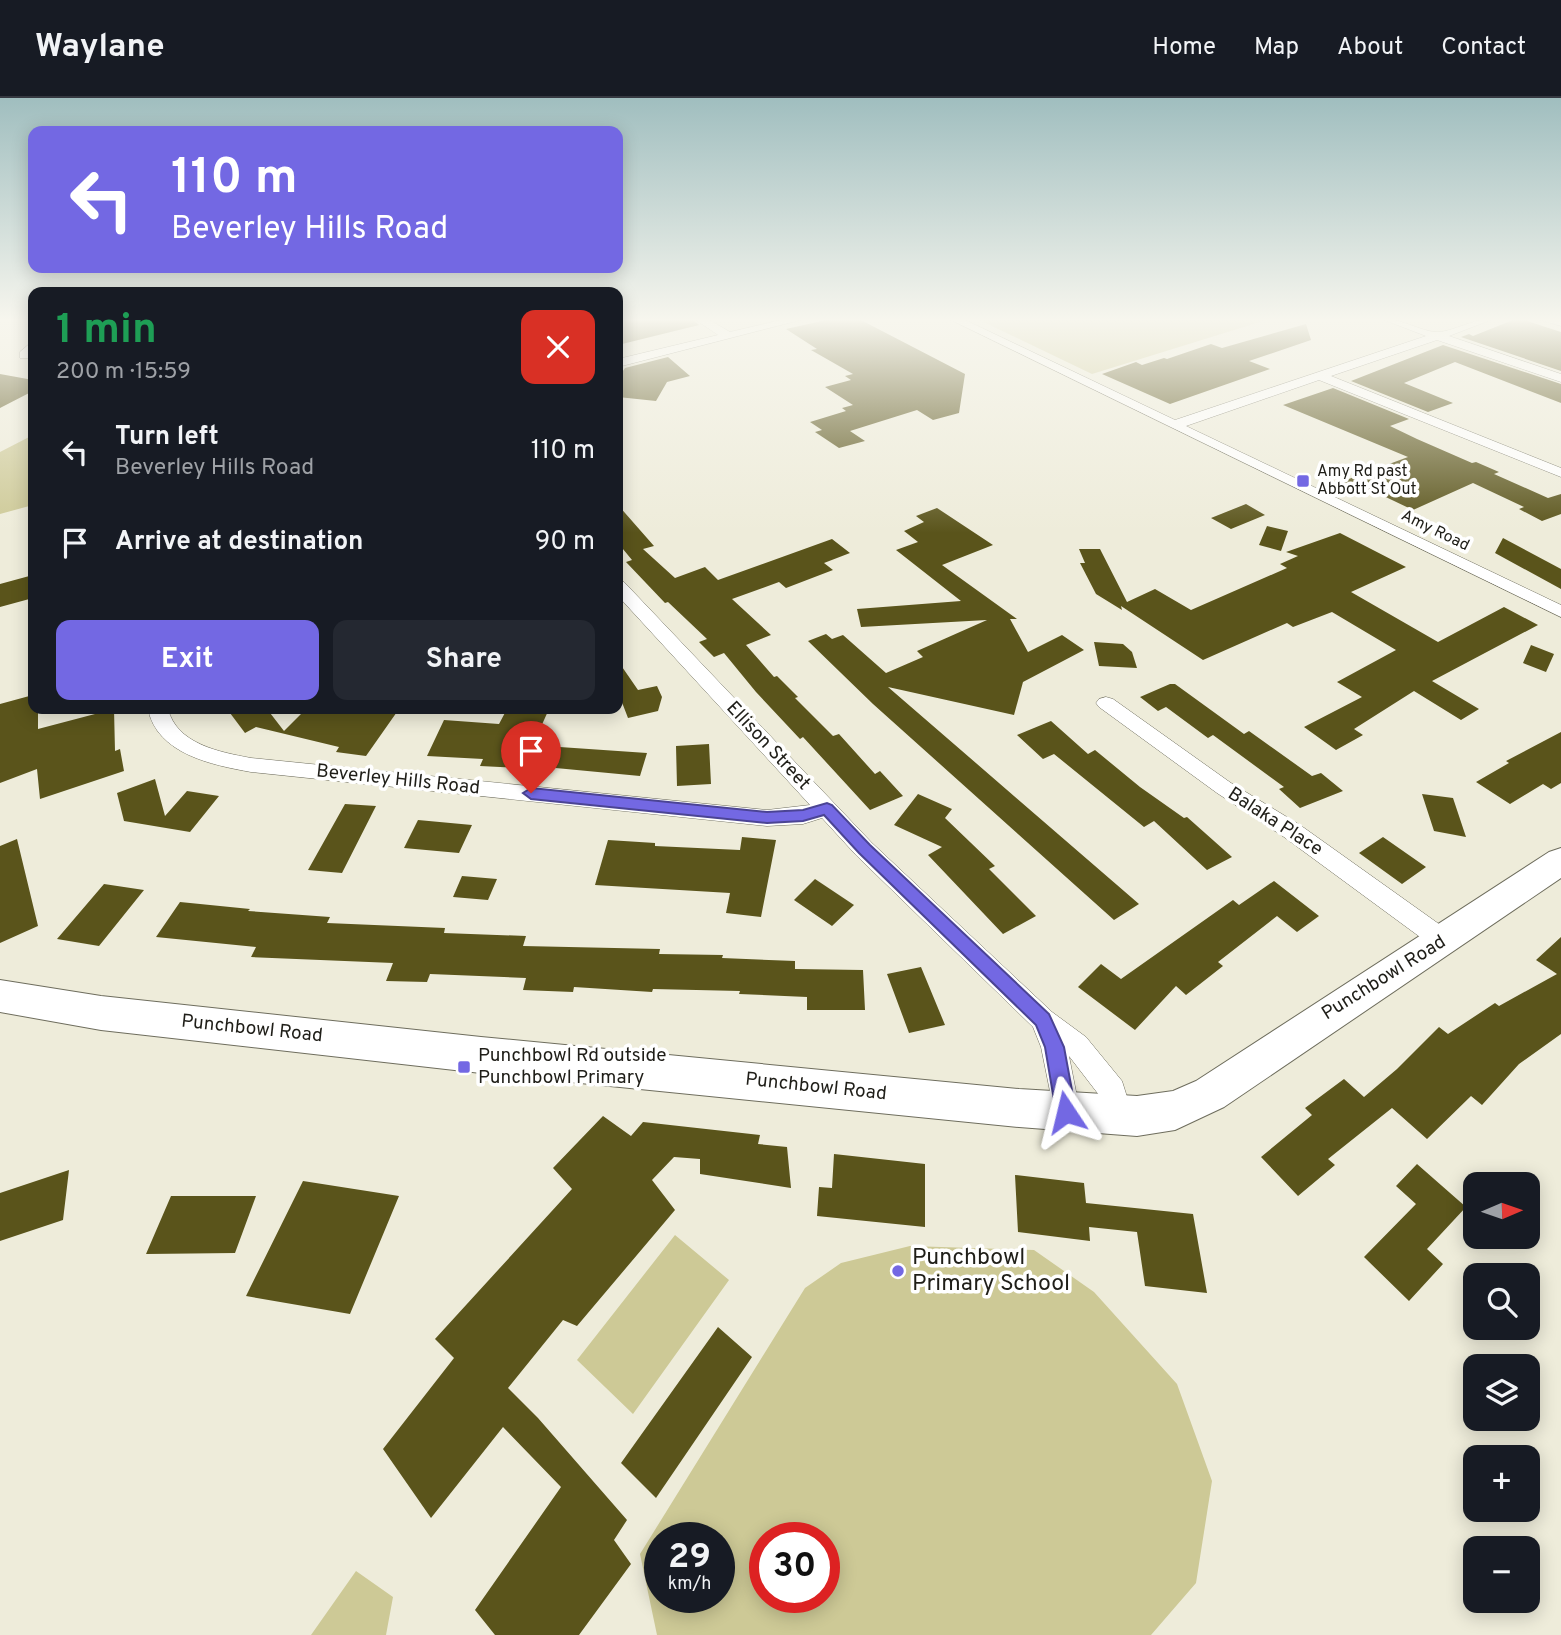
<!DOCTYPE html>
<html lang="en">
<head>
<meta charset="utf-8">
<style>
  body { margin:0; font-family:Overpass,sans-serif; background:#242831; color:#f1f3f6; height:100vh; display:flex; flex-direction:column; font-size:26px; white-space:nowrap }
  * { box-sizing:border-box; margin:0 }
  p { font-size:23px; color:#9ea1a6 }
  .icon { flex:none; width:38px; height:38px; fill:none; stroke:currentColor; stroke-width:2; stroke-linecap:round; stroke-linejoin:round }
  .map { position:relative; flex:1; overflow:hidden }
  .panel { position:absolute; left:28px; top:189px; width:595px; height:427px; display:flex; flex-direction:column; background:#171b24; border-radius:14px; box-shadow:0 4px 18px #0003 }
  .panel>* { flex:none }
  .top-card { position:absolute; left:28px; top:28px; width:595px; height:147px; border-radius:14px; box-shadow:0 4px 18px #0003; background:#7368e3; color:#fff; overflow:hidden }
  .needle { width:46px; rotate:88deg }
  .buttons { position:absolute; left:1463px; top:1074px; display:grid; gap:14px }
  .buttons a { display:grid; place-items:center; width:77px; height:77px; border-radius:14px; background:#171b24; box-shadow:0 4px 18px #0003; font-size:35px }
  .speed { position:absolute; left:644px; top:1424px; display:flex; gap:14px; font-size:35px; font-weight:700; text-align:center }
  .speed>* { display:grid; place-content:center; width:91px; height:91px; border-radius:50%; background:#171b24; box-shadow:0 4px 18px #0003; line-height:1 }
  .speed small { font-size:18px; font-weight:400 }
  .speed .limit { border:10px solid #d22; background:#fff; color:#111 }
  .pin { position:absolute; display:grid; place-items:center; width:60px; height:60px; color:#fff; margin:-72px -30px; border-radius:50% 50% 50% 0; rotate:-45deg; box-shadow:0 0 7px #0007 }
  .pin .icon { rotate:45deg }
  .me { position:absolute; width:77px; margin:-38px; rotate:350deg; stroke-linejoin:round; filter:drop-shadow(0 0 5px #0008) }
  .turn { display:flex; align-items:center; gap:24px; height:147px; padding:0 28px; font-size:32px }
  .turn .icon { width:91px; height:91px; stroke-width:2.5 }
  .turn b { display:block; font-size:49px; line-height:60px }
  .round { display:grid; place-items:center; flex:none; width:74px; height:74px; border-radius:14px; background:#242831 }
  .headline { display:flex; align-items:center; justify-content:space-between; height:119px; padding:0 28px }
  h1 { font-size:42px; font-weight:700; line-height:52px; color:#1e9e55 }
  .action { display:flex; gap:14px; margin-top:auto; padding:14px 28px }
  .action a { flex:1; height:80px; border-radius:14px; background:#7368e3; color:#fff; font-size:28px; font-weight:700; line-height:80px; text-align:center }
  .action a+a { background:#242831; color:#f1f3f6 }
  ul { padding:0; list-style:none }
  li { display:flex; align-items:center; gap:21px; height:91px; padding:0 28px }
  li div { flex:1 }
  li b { display:block; font-size:26px }
  li em { font-style:normal }
  header { display:flex; align-items:center; gap:42px; box-sizing:border-box; height:98px; padding:0 35px; background:#171b24; border-bottom:2px solid #363941 }
  header strong { font-size:33px }
  nav { display:flex; gap:38px; margin-inline-start:auto; font-size:24px }
  .map>svg:first-child { display:block }
  .green { fill:#cdc996; fill-rule:evenodd }
  .building { fill:#5a541b }
  .lines { fill:none; stroke-linecap:round; stroke-linejoin:round }
  .street-casing { stroke:#6e6d5d; stroke-width:1 }
  .secondary-casing { stroke:#6e6d5d; stroke-width:2 }
  .street { fill:#fff; fill-rule:evenodd }
  .secondary { fill:#fff; fill-rule:evenodd }
  .route { fill:#7368e3; stroke:#4b4494; stroke-width:2 }
  .poi-dot { fill:#7368e3; stroke:#fff; stroke-width:2.5 }
  .labels { text-anchor:middle; dominant-baseline:central; stroke-width:7; stroke-linejoin:round; paint-order:stroke }
  .far-poi-label { font-size:16px; fill:#1f1e18; stroke:#fff; text-anchor:start }
  .far-street-label { font-size:16px; fill:#1f1e18; stroke:#fff }
  .street-label { font-size:19px; fill:#1f1e18; stroke:#fff }
  .poi-label { font-size:19px; fill:#1f1e18; stroke:#fff; text-anchor:start }
  .near-poi-label { font-size:23px; fill:#1f1e18; stroke:#fff; text-anchor:start }
</style>
</head>
<body>
<header>
<strong>Waylane</strong>
<nav><a>Home</a><a>Map</a><a>About</a><a>Contact</a></nav>
</header>
<div class="map">
<svg width="1561" height="1537" viewBox="0 0 1561 1537">
  <rect width="100%" height="100%" fill="#eeecda"/>
  <path class="green" d="M975 220H1273L1092 276Z
    M33 337V407L0 416V354Z
    M675 1137 729 1182 633 1316 577 1262Z
    M910 1148 1034 1152 1094 1194 1177 1286 1212 1383 1196 1485 1151 1537H657L640 1456 805 1190 841 1165ZM719 1440V1500H660V1440ZM765 1440H824V1500H765Z
    M356 1473 393 1499 386 1537H311Z"/>
  <path class="building" d="M618 220H691L699 227 618 247Z
    M835 220H857L965 276 959 315 933 322 917 312 850 333 865 343 839 350 815 334 822 332 810 324 846 313 842 310 853 307 825 289 851 282 845 278 853 276 811 252 817 251 786 231Z
    M1518 220 1561 234V273L1461 239 1469 236 1473 238Z
    M1306 226 1311 242 1249 263 1270 271 1170 306 1102 276 1136 264 1142 267 1164 260 1167 261 1211 246 1222 250Z
    M1443 247 1561 286V305L1455 264 1404 285 1453 305 1428 314 1351 283Z
    M668 259 690 278 667 284 656 303 618 299V280L625 270Z
    M0 276 33 282V293L0 310Z
    M1333 290 1409 321 1390 328 1417 341 1472 365 1476 364 1499 374 1494 376 1548 400 1561 396V416L1542 423 1519 411 1524 409 1473 385 1413 412 1371 392 1361 396 1338 385 1408 359 1283 307Z
    M1246 406 1265 417 1231 431 1211 420Z
    M618 407 654 448 643 451 675 480 705 469 718 482 832 441 850 455 824 465 833 472 786 490 779 484 732 501 771 537 746 547 774 579 777 578 798 599 795 600 833 638 839 636 875 676 880 673 903 698 870 712 803 639 800 641 756 594 724 555 714 559 699 544 707 541 668 504 665 505 626 464 632 462 618 445Z
    M937 410 993 447 942 467 1017 521H1010L1028 554 1062 537 1084 552 1023 584 1014 617 888 589 1139 806 1114 822 873 606 808 543 826 536 832 541 843 537 886 575 923 559 917 553 987 522 861 529 857 511 961 503 896 452 918 444 904 433 924 424 916 418Z
    M1267 428 1288 433 1281 453 1259 447Z
    M1340 435 1406 469 1351 494 1438 544 1504 509 1538 527 1432 583 1479 611 1461 622 1414 593 1354 631 1363 637 1336 652 1304 629 1362 599 1337 584 1396 552 1332 514 1293 529 1287 525 1203 562 1121 508 1122 512 1096 496 1080 465H1085L1079 451H1100L1127 504 1155 491 1191 512 1287 470 1280 466 1298 458 1286 454Z
    M1503 440 1561 471V491L1495 455Z
    M33 477V500L0 509V486Z
    M1094 544 1123 546 1132 554 1137 570 1099 568Z
    M1531 547 1554 556 1546 574 1523 565Z
    M618 563 638 592 657 588 662 599 658 613 628 620 618 594Z
    M1170 586H1175L1244 636 1249 633 1312 678 1321 675 1343 693 1300 710 1279 691 1284 689 1213 637 1208 640 1166 609 1158 613 1140 599Z
    M33 597V611H38V631L114 611 115 653 120 651 124 673 40 701 37 671 0 685V606Z
    M227 611H267L284 633 306 611H399L366 658 336 654 339 649 256 629 245 635Z
    M507 611H549L535 642 516 646 647 655 640 678 524 667 523 670 480 668 483 661 427 658 444 622 499 626Z
    M1051 623 1088 656 1095 652 1140 689 1184 720 1187 719 1232 759 1207 772 1154 723 1144 729 1054 656 1043 661 1017 637Z
    M1561 634V685L1551 691 1543 686 1510 706 1476 684 1509 665 1506 663Z
    M709 646 711 686 677 688 676 648Z
    M155 681 165 718 187 693 219 698 190 734 124 723 117 695Z
    M918 696 952 711 945 720 995 768 989 771 1036 818 1003 836 928 757 942 749 894 727Z
    M1422 696 1453 700 1466 739 1434 733Z
    M345 706 376 708 342 775 308 772Z
    M418 722 472 727 459 755 404 750Z
    M742 739 776 742 761 819 726 815 730 795 595 787 608 742 655 745V748L740 752Z
    M1383 739 1426 769 1402 786 1359 755Z
    M17 741 38 828 0 845V748Z
    M462 778 497 781 488 802 453 799Z
    M815 781 854 807 832 828 794 802Z
    M1274 783 1319 818 1297 834 1277 818 1218 864 1223 868 1186 897 1176 888 1135 932 1078 889 1101 866 1121 881 1233 802 1239 807Z
    M104 786 144 792 99 848 57 841Z
    M180 804 250 811 248 813 330 819 327 825 445 830 444 835 526 838 523 848 660 851 659 856 723 857 722 860 795 863V871L863 872 865 912H807V899L739 896 740 893 653 891 652 894 574 889 573 894 523 892 526 880 430 876 427 884 386 883 393 865 251 859 256 849 156 839Z
    M1561 839V936L1519 966 1482 1007 1471 998 1427 1041 1392 1010 1328 1061 1335 1067 1298 1098 1261 1059 1312 1017 1305 1010 1344 981 1364 999 1397 971 1439 929 1448 936 1495 905 1499 908 1557 876 1536 862Z
    M921 869 945 927 909 935 887 876Z
    M603 1018 631 1038 643 1024 760 1037 758 1046 787 1049 791 1090 700 1076V1061L674 1059 652 1082 675 1112 577 1228 563 1222 508 1290 538 1320 627 1422 614 1442 631 1466 579 1537H495L475 1512 561 1389 503 1329 431 1420 383 1351 454 1260 435 1241 572 1091 553 1070Z
    M834 1056 925 1066V1129L817 1118 819 1089 832 1090Z
    M1417 1066 1466 1109 1427 1151 1443 1166 1409 1203 1364 1159 1416 1106 1396 1088Z
    M69 1072 63 1122 0 1143V1095Z
    M1015 1077 1084 1085 1086 1105 1193 1116 1207 1195 1145 1188 1137 1134 1089 1129 1090 1143 1018 1134Z
    M303 1083 399 1098 350 1216 246 1198Z
    M171 1098H256L235 1155 146 1156Z
    M718 1229 752 1259 656 1400 621 1365Z"/>
  <g class="lines">
    <g class="street-casing">
      <path id="street" d="M693 220H706L730 234 789 220H808L618 269V261L718 237Z
        M947 220H961L1175 322 1426 238 1379 220C1401 220 1422 234 1437 234 1453 234 1474 220 1496 220L1449 238 1561 276V284L1437 242 1331 278 1561 370V379L1319 282 1186 328 1561 507V519Z
        M1539 220 1561 221V228L1541 222Z
        M33 243V253L28 260H20V254Z
        M618 483 624 484 872 745 1052 914 1086 939 1122 983 1133 1018 1129 1028 1119 1031 1109 1028 1099 997 1069 958 1080 1014 1076 1023 1066 1027 1056 1023 1041 949 1033 929 856 757 822 720 803 726 767 728 251 674C212 667 157 656 148 611H168C177 646 219 654 251 660L767 712 810 707 618 498Z
        M1106 599 1113 601 1231 685 1300 727 1453 836 1456 843 1453 850 1444 853 1435 850 1284 739 1217 695 1099 609 1096 605 1099 601Z"/>
    </g>
    <g class="secondary-casing">
      <path id="secondary" d="M1561 750V780L1224 1009 1175 1032 1137 1038 1019 1029 481 975 101 932 0 914V882L101 898 481 939 1019 991 1137 998 1173 993 1196 983 1549 754Z"/>
    </g>
    <use href="#street" class="street"/>
    <use href="#secondary" class="secondary"/>
  </g>
  <linearGradient id="sky" x2="0" y2="1"><stop stop-color="#a0bebf"/><stop offset="0.51" stop-color="#f7f6ee"/><stop offset="1" stop-color="#f7f6ee" stop-opacity="0"/></linearGradient>
  <rect width="1561" height="435" fill="url(#sky)"/>
  <path class="route" d="M531 690 767 714 803 712 827 705 832 707 870 747 1049 916 1064 949 1076 1014 1073 1021 1066 1023 1059 1021 1056 1014 1045 949 1036 927 859 755 824 717 803 723 767 725 531 701 523 695Z"/>
  <g class="poi-dot">
    <rect x="1296" y="376" width="14" height="14" rx="3.5"/>
    <rect x="457" y="962" width="14" height="14" rx="3.5"/>
    <circle cx="898" cy="1173" r="7"/>
  </g>
  <g class="labels">
    <g class="far-poi-label">
      <text x="1317" y="374">Amy Rd past<tspan x="1317" dy="18">Abbott St Out</tspan></text>
    </g>
    <g class="far-street-label">
      <text transform="translate(1435 433) rotate(26)">Amy Road</text>
    </g>
    <g class="street-label">
      <text transform="translate(768 648) rotate(47)">Ellison Street</text>
      <text transform="translate(398 682) rotate(6)">Beverley Hills Road</text>
      <text transform="translate(1275 724) rotate(33)">Balaka Place</text>
      <text transform="translate(1384 880) rotate(-32)">Punchbowl Road</text>
      <text transform="translate(252 931) rotate(6)">Punchbowl Road</text>
      <text transform="translate(816 989) rotate(6)">Punchbowl Road</text>
    </g>
    <g class="poi-label">
      <text x="478" y="958">Punchbowl Rd outside<tspan x="478" dy="22">Punchbowl Primary</tspan></text>
    </g>
    <g class="near-poi-label">
      <text x="912" y="1160">Punchbowl<tspan x="912" dy="26">Primary School</tspan></text>
    </g>
  </g>
</svg>
<div class="buttons">
<a><svg class="needle" viewBox="-14 -14 28 28"><path d="M0-13l5 13h-10z" fill="#e53935"/><path d="M0 13l5-13h-10z" fill="#9ea1a6"/></svg></a>
<a><svg class="icon" aria-label="search" viewBox="0 0 24 24"><circle cx="10" cy="10" r="6"/><path d="M15 15l6 6"/></svg></a>
<a><svg class="icon" aria-label="layers" viewBox="0 0 24 24"><path d="M12 4l9 5-9 5-9-5zM3 14l9 5 9-5"/></svg></a>
<a>+</a>
<a>−</a>
</div>
<div class="speed"><div>29<small>km/h</small></div><div class="limit">30</div></div>
<div class="pin" style="left:531px;top:695px;background:#d93025"><svg class="icon" aria-label="arrive" viewBox="0 0 24 24"><path d="M6 21V4h12l-3 4 3 4H6"/></svg></div>
<svg class="me" style="left:1066px;top:1014px" viewBox="-20 -20 40 40"><path d="M0-17L14 15 0 8-14 15z" fill="#7368e3" stroke="#fff" stroke-width="4"/></svg>
<div class="top-card">
<div class="turn"><svg class="icon" aria-label="left" viewBox="0 0 24 24"><path d="M17 20v-9H6M10 6l-5 5 5 5"/></svg><div><b>110 m</b>Beverley Hills Road</div></div>
</div>
<section class="panel">
<div class="headline"><div><h1>1 min</h1><p>200 m · 15:59</p></div><a class="round" style="background:#d93025;color:#fff"><svg class="icon" aria-label="close" viewBox="0 0 24 24"><path d="M6 6l12 12M18 6L6 18"/></svg></a></div>
<ul>
<li><svg class="icon" aria-label="left" viewBox="0 0 24 24"><path d="M17 20v-9H6M10 6l-5 5 5 5"/></svg><div><b>Turn left</b><p>Beverley Hills Road</p></div><em>110 m</em></li>
<li><svg class="icon" aria-label="arrive" viewBox="0 0 24 24"><path d="M6 21V4h12l-3 4 3 4H6"/></svg><div><b>Arrive at destination</b></div><em>90 m</em></li>
</ul>
<div class="action"><a>Exit</a><a>Share</a></div>
</section>
</div>
</body>
</html>
